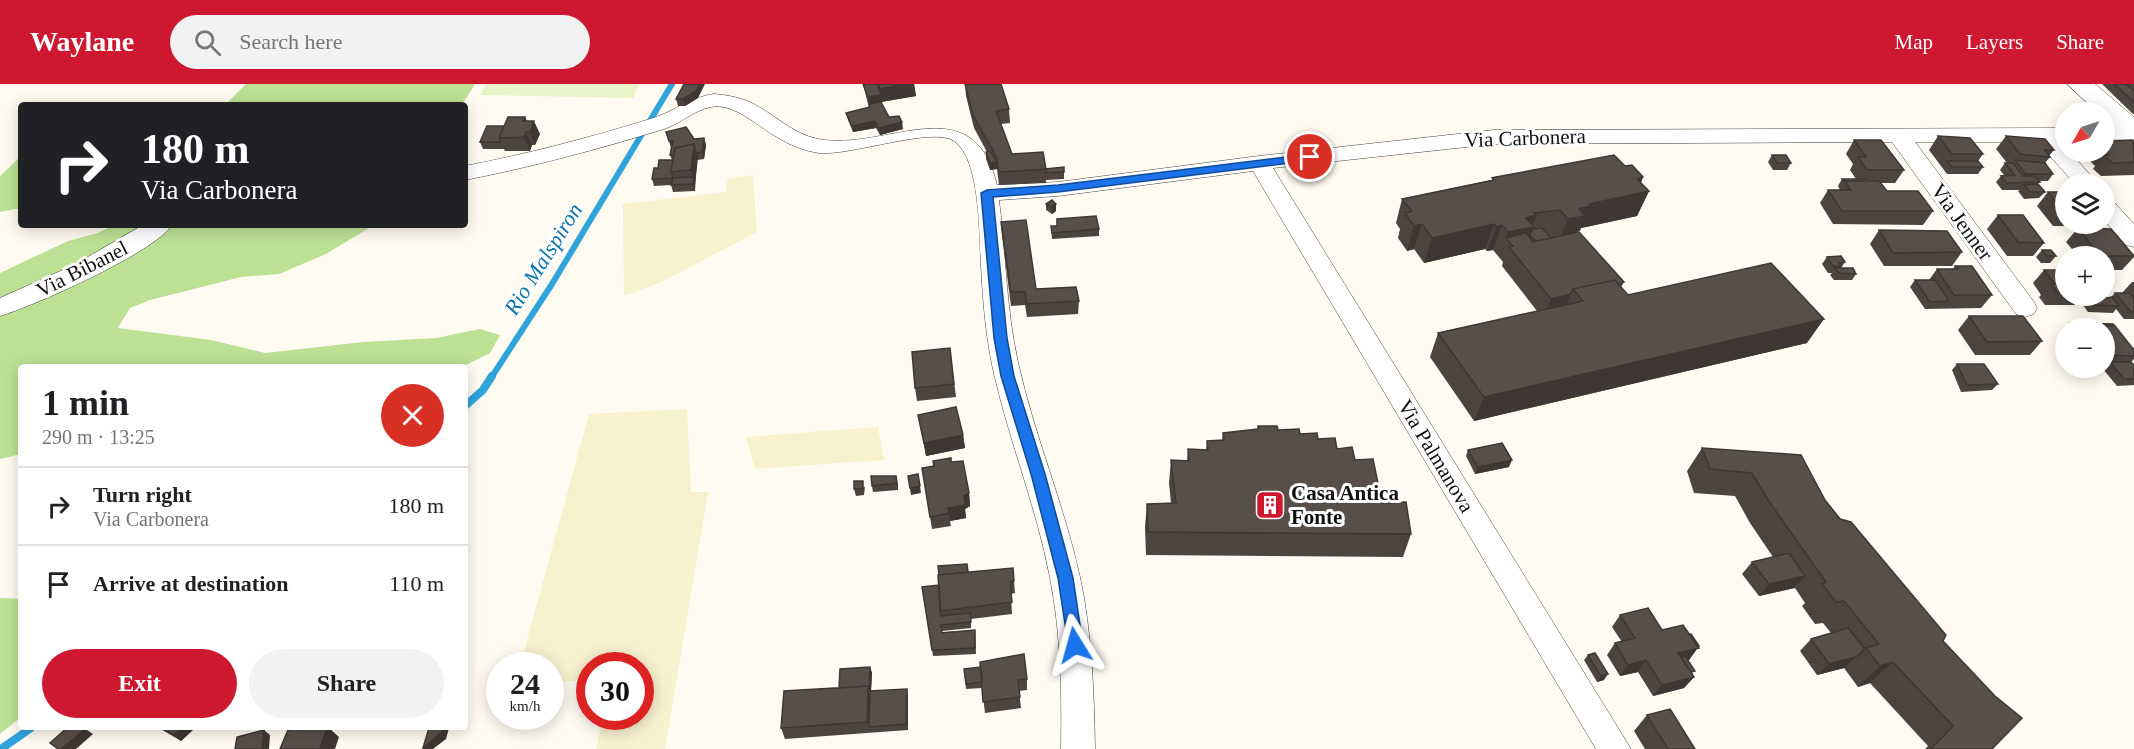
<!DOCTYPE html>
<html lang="en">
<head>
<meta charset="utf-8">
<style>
  body { margin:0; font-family:"Times New Roman",serif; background:#f2f2f2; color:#202124; height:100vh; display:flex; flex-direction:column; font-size:22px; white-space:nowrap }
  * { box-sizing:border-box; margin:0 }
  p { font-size:20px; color:#757577 }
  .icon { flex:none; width:33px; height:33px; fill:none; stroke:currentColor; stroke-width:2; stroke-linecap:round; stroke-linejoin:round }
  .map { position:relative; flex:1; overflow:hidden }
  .drawer { position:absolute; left:18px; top:280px; width:450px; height:366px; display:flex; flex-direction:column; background:#fff; border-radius:6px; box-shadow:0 3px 15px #0003 }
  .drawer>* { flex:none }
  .banner { position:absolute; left:18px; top:18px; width:450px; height:126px; border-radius:6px; box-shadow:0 3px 15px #0003; background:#202124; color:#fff; overflow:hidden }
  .needle { width:39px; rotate:231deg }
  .buttons { position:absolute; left:2055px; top:18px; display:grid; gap:12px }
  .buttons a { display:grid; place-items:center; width:60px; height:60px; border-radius:50%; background:#fff; box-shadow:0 3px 15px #0003; font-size:30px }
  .speed { position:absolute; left:486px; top:568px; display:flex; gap:12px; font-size:30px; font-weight:700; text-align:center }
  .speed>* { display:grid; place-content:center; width:78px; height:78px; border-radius:50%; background:#fff; box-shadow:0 3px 15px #0003; line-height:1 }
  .speed small { font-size:15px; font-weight:400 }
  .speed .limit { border:9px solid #d22; background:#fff; color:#111 }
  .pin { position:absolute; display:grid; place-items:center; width:51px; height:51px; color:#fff; margin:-26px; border:3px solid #fff; border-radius:50%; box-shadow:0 2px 6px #0007 }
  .me { position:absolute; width:66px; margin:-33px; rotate:352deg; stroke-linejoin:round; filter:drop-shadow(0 0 4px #0008) }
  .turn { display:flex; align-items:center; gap:21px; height:126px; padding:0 24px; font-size:27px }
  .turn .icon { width:78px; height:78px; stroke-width:2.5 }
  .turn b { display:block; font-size:42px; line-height:51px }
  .round { display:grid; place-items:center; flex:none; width:63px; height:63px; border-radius:32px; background:#f2f2f2 }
  .headline { display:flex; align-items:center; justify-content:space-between; height:102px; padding:0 24px }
  h1 { font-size:36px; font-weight:700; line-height:45px }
  .cta { display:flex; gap:12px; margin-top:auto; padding:12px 24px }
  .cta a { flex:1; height:69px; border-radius:36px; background:#ce182f; color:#fff; font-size:24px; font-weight:700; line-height:69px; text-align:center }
  .cta a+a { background:#f2f2f2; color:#202124 }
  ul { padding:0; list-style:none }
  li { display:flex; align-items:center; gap:18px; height:78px; padding:0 24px; border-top:2px solid #e0e0e0 }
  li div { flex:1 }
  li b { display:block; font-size:22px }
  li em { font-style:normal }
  header { display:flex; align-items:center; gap:36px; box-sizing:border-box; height:84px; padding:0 30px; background:#ce182f; color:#fff }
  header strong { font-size:28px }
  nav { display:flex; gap:33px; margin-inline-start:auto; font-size:21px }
  .search { width:420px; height:54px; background:#f2f2f2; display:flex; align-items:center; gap:15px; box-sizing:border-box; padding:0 21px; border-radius:33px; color:#757577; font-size:22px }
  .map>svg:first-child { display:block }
  .farmland { fill:#f8f1ce }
  .forest { fill:#bce194 }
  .pitch { fill:#e9f4c9 }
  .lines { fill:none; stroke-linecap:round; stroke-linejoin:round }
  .stream-far1 { stroke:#2fa4db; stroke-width:6 }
  .stream { stroke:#2fa4db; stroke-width:8 }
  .minor-casing { stroke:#424242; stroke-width:1 }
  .tertiary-casing { stroke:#424242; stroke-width:1 }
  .minor { fill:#fff; fill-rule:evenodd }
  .tertiary { fill:#fff; fill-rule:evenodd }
  .wall { fill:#4d4440 }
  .shaded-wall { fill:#3e3734 }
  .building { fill:#594f4a; stroke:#3e3734; stroke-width:1.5 }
  .route { fill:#1a73e8; stroke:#114b97; stroke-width:1.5 }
  .labels { text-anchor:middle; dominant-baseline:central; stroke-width:6; stroke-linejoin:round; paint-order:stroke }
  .street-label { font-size:21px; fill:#0f0f0f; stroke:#fff }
  .poi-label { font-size:21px; font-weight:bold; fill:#0f0f0f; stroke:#fff; text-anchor:start }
  .water-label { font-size:22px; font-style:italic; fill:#0b74ae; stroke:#fff }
</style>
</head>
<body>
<header>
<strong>Waylane</strong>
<div class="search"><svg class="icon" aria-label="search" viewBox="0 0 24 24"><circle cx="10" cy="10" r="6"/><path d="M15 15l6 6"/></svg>Search here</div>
<nav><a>Map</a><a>Layers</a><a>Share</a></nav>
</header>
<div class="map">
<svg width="2134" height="665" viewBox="0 0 2134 665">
  <rect width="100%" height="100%" fill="#fffbf1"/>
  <path class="farmland" d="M753 91 757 148 661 198 624 212 623 120 726 108 727 95Z
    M687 325 691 408H708L665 665H596L603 633H640V582H590L589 596 551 599 550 582H520L589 330Z
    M878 343 884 376 755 385 746 353Z"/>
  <path class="forest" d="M246 0H475L462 21H225Z
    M21 72V124L0 128V92Z
    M113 141H151L134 153 0 219V189L68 157 98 149Z
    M168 141H374L326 170 279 190 241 193 150 216 130 224 118 244 211 256 265 269 363 258 436 254 480 245 500 251 490 269 466 281 454 283 21 284V370L0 375V229Z
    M0 514 21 515V633L0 650Z"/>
  <path class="pitch" d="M486 0H639L633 14 480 11Z"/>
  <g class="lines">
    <path class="stream-far1" d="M491 294 552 200 672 0"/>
    <path class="stream" d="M465 322 483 306 492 292
      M1 665 31 644"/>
    <g class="minor-casing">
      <path id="minor" d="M714 10C726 11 738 13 750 18 773 29 792 50 818 55 887 68 973 0 997 101L1058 98 1259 72 1494 46 2066 44V58H2061L2066 62V68H2070L2098 100H2075L2037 58H1915L2034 218 2037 224 2034 230 2025 233 2016 230 1892 58 1494 60 1273 84 1631 665H1596L1253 87 1058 112 999 116C1006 170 1006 225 1018 278 1034 351 1064 420 1080 493 1092 549 1094 607 1095 665H1061C1062 608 1061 550 1050 494 1037 425 1010 359 994 290 986 255 983 219 981 182 979 152 981 75 954 57 933 42 851 72 819 69 805 67 789 61 777 53 758 43 734 18 711 23 694 26 680 40 664 45 599 65 532 83 465 96V82C527 70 589 54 650 35 672 29 690 13 714 10Z
        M2134 43V57L2104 58V44Z
        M2104 114 2112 116 2134 140V163L2126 161 2104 136Z
        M143 141H172C155 168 34 222 0 232V214L74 181Z"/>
    </g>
    <g class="tertiary-casing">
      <path id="tertiary" d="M2067 0H2095L2134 33V55L2125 53 2104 35V28H2097Z"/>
    </g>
    <use href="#minor" class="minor"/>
    <use href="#tertiary" class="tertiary"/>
  </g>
  <path class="wall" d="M863 0H914L916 12 881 18 889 33 903 45 880 51 876 44 853 48 848 36 846 29 869 24Z
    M965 0 1009 25 1010 39 1001 40 1012 70 1046 85 1064 83V95L1046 96V99L999 101 997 85 990 86 986 75V68H987L974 44 966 12Z
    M2102 0H2134V30H2133Z
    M698 14 685 22H678L676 15Z
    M525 33 527 37 540 50 535 61H532L530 67H505L504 65H483L480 58 504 42Z
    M666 48 694 55 704 54 706 61 704 75 697 76 695 107 673 108 671 101 654 102 652 95 658 84 672 76 670 71 672 64Z
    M1938 52 1983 70 1978 77 1983 83 1978 90H1947L1929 66Z
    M2006 52 2054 66 2049 72 2050 73 2045 79 2053 90 2048 97H2038L2040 98 2038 100 2045 108 2039 114 2024 115 2018 107 2020 106H2002L1996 98 2001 92 2004 91 2000 86 2005 79H2007L1996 65Z
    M1854 56 1904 86 1895 99H1881L1887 107 1933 127 1923 141 1833 140 1820 119 1828 106H1840L1838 102 1842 95H1856L1850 86 1853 80 1846 70Z
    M2134 57V91L2101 92 2093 85 2095 82 2084 71 2087 68H2104Z
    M1772 71 1791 79 1787 86H1773L1768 78Z
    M1625 82 1643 93 1641 99 1649 107 1637 132 1581 144 1578 148 1624 198 1621 203 1628 211 1807 259 1474 337 1430 273 1438 249 1537 227 1502 182 1503 178 1493 166 1487 167 1485 165 1424 179 1414 165 1407 167 1398 154 1400 145 1396 139 1402 115 1492 96V94Z
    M2048 108H2066V140H2086L2084 142H2053L2037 122Z
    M1046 120H1056V127L1052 130 1046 126Z
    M1998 131 2044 159 2033 172H2007L1987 145Z
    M1057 135 1099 145V152L1052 155 1051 142H1057Z
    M1001 138 1036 205 1079 217 1078 230 1027 233 1025 221 1011 222 1002 152Z
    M2078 144 2134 172V173L2122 186H2104V172H2078L2066 158Z
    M1879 146 1962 168 1952 182H1884L1870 160Z
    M2042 166 2056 172 2050 179H2041L2036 173Z
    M1827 173 1845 178 1841 184 1856 190 1852 196H1834L1830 191 1832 189H1828L1822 180Z
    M1955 182 1992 211 1981 224 1925 225 1910 203 1915 196H1929L1937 185H1953Z
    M2044 186H2066V212H2083L2074 221H2045L2039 213 2041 211 2033 199Z
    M2132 198H2134V235H2124L2116 225 2113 229 2088 228 2080 217 2085 212 2104 211 2107 214H2110L2115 209H2122Z
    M1969 232 2042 257 2030 271H1975L1958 246Z
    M2070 239 2113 240 2134 266V275L2131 278 2134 281V301L2117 302 2103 285 2092 284H2091H2104V244H2066V248L2064 246Z
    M950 264 956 313 917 317 915 304Z
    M1957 280 1998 300 1992 306 1961 308 1952 286Z
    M918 331 963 351 965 364 926 372Z
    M1278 346 1300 350 1318 355 1355 376 1382 419 1411 450 1403 473 1146 471 1145 443 1147 420 1171 419 1169 399 1171 376 1187 377 1188 365 1206 366 1207 357 1222 356 1223 349Z
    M1702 364 1825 416 1943 557 1992 665H1925L1928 662 1870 599 1858 603 1844 584 1817 591 1800 567 1811 555 1831 549 1823 539 1815 540 1802 522 1805 519 1795 504 1759 512 1742 490 1752 478 1773 473 1750 439 1735 412 1694 409 1687 387Z
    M1468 366 1509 383 1475 390 1466 372Z
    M951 378 969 409 970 422 965 425 966 434 950 437 951 442 932 445 922 384Z
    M898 399V406L873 408 872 402Z
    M865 403 864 411 856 412 854 405Z
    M1013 484 1015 509 1011 510 1012 530 971 535V544L942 547V548L975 546 976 570 933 572 922 503 939 501 968 488Z
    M1620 531 1662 546 1689 550 1699 562 1689 576H1688L1694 593 1684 604 1653 612 1638 588 1620 592 1607 571 1615 559 1622 558 1612 543Z
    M1588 571 1604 596 1597 598 1584 576Z
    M870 583 872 589 871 607 908 610V646L785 655 781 644Z
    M964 585 1027 595V606L1019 607 1021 624 985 629 982 604 966 605Z
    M1647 631 1695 665H1645L1634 647Z
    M159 644H195L181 657Z"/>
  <path class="shaded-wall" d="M700 0H705L698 14 685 22 683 15Z
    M906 0H914L916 12 869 20 868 13 881 11 880 5Z
    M525 33 531 46 534 37 540 50 535 61 530 48 523 37Z
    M875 37 876 44 853 48 852 42Z
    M902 38 903 45 880 51 879 44Z
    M526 48 532 61 530 67 524 53Z
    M704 54 706 61 704 75 702 68Z
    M669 57H673L675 64H671Z
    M694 60 698 74 695 100 691 86Z
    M997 78V85L990 86V79Z
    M693 93 695 100V107L693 100Z
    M1643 93 1636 110 1649 107 1637 132 1581 144 1580 147H1578L1574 156 1558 160 1568 135 1579 125 1637 95Z
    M1056 120V127L1052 130 1051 123Z
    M1536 131 1532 143H1534L1524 167 1513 162 1506 154 1508 148 1526 134Z
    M1422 140 1414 165 1407 167 1414 142Z
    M1494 140 1485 165 1424 179 1432 154Z
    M1502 141 1493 166 1487 167 1496 143Z
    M1571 210 1562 230 1543 234 1551 215Z
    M1824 235 1807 259 1474 337 1484 313Z
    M963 351 965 364 926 372 924 359Z
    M1512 376 1509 383 1475 390 1478 383Z
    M920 402 921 409 911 411 910 404Z
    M969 409 970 422 965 425 966 434 950 437 948 424Z
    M1805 492 1794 504 1759 512 1769 500Z
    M1699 562 1689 576 1676 579 1678 569Z
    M1856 573 1844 584 1817 591 1829 580Z
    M1646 576 1638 588 1620 592 1628 581Z
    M1893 578 1870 599 1858 603 1880 582Z
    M870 583 872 589 869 643 867 638Z
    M1608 590 1604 596 1597 598 1601 592Z
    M1694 593 1684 604 1653 612 1662 601Z
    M907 605 908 610V646L906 640Z
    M84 644 93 650 76 665H61Z
    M182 644H195L181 657 174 651Z
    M327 644H329L339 653 335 665H320Z
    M443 644H449L446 655 433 665H424L423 664Z
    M264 646 270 651 269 665H262Z"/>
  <path class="building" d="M684 0H700L696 7 683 15H676Z
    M863 0H877L881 11 868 13Z
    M878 0H906L880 5Z
    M965 0H1001L1009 25 996 27 1012 70 1043 68 1046 85 999 88 996 72 973 31Z
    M2114 0H2126L2134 7V18Z
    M881 18 889 33 899 32 902 38 879 44 875 37 852 42 846 29 870 23 869 20Z
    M508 33H525L523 37H534L530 48H526L524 53 499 54Z
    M487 42H504L499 54 501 58H480Z
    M686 43 694 55 704 54 702 68 696 69 694 60 675 64 674 71H670L673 57H669L666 48Z
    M1938 52 1970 54 1983 70H1952Z
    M2006 52 2045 55 2054 66H2045L2050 73 2020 70Z
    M1854 56H1881L1904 86H1867L1858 73H1866Z
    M2133 56 2134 78 2112 79 2104 71H2109L2104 67V57Z
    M694 60 691 86 671 88 675 64Z
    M990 67 997 78 990 79 986 68Z
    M1614 71 1625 82 1632 81 1643 93 1637 95 1649 107 1589 120 1590 122 1579 125 1585 132 1568 135 1560 126 1534 129 1536 131 1526 134 1534 143 1508 148 1502 141 1496 143 1494 140 1432 154 1422 140 1414 142 1405 129 1412 127 1402 115 1494 96 1492 94 1496 93Z
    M1772 71H1786L1791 79H1777Z
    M659 76H673L671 88 673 94 652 95 654 84H658Z
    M2015 76 2045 79 2053 90H2025Z
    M1947 77H1978L1983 83H1952Z
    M2005 79H2013L2023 92H2034L2040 98 2007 99 2001 92 2015 91Z
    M1064 83V88L1046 89V85H1045Z
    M693 93V100L671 101 673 94Z
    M1842 95H1868L1869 97H1845L1844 98Z
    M1845 97H1879L1887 107H1918L1933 127H1842L1828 106H1851Z
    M2038 100 2045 108H2030L2024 101Z
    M2048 108H2066V129H2065Z
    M1052 116 1056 120 1051 123 1046 120Z
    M1998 131H2023L2044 159 2018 158Z
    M1096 132 1099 145 1052 149 1051 142H1057V135Z
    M1026 136 1036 205 1076 203 1079 217 1027 220 1025 208H1011L1001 138Z
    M1542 144 1551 154 1536 157 1530 151 1533 145Z
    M2078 144 2111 145 2134 172H2100Z
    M1879 146 1947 147 1962 168 1893 169Z
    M1579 148 1624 198 1619 200 1615 196 1573 205 1571 210 1551 215 1509 163 1513 162 1506 154 1526 149 1533 158Z
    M2042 166H2051L2056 172H2047Z
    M1841 172 1845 178 1839 179 1841 182H1833L1827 173Z
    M1771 179 1824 235 1484 313 1438 249 1583 217 1573 205 1615 196 1628 211Z
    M1955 182H1972L1992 211H1954L1937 185H1958Z
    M1835 184H1853L1856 190 1839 189Z
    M2044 186H2066V208H2057L2051 200H2055Z
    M1915 196H1935L1949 217 1930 218Z
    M2115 209H2129L2134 214V228H2131Z
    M2104 211 2107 214 2112 213 2119 222 2095 221 2087 212Z
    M1969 232H2023L2042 257 1987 258Z
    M2070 239 2113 240 2115 242H2083L2080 244H2074Z
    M2083 242H2115L2134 266V272L2105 271 2104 244H2085Z
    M950 264 954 300 915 304 912 268Z
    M2110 278H2131L2134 281V295H2124Z
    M1957 280H1984L1998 300 1967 301Z
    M956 323 963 351 924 359 918 331Z
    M1258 342H1277L1278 346 1299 345 1300 350 1317 349 1318 355 1335 354 1337 365 1352 363 1355 376 1373 375 1382 419 1406 418 1411 450 1148 448 1147 420 1176 419 1171 376 1189 377 1188 365 1208 366 1207 357 1224 356 1223 349 1258 345Z
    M1502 359 1512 376 1478 383 1468 366Z
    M1702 364 1801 371 1825 416 1840 435 1851 438 1946 551 1943 557 1995 612 2022 634 1992 665H1931L1953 642 1893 578 1880 582 1866 564 1879 560 1844 517 1836 518 1822 500 1826 498 1768 416 1752 389 1710 385Z
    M951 374V378L963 377 969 409 964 412 965 421 948 424 949 429 930 433 922 384 934 382 933 377Z
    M918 390 920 402 910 404 908 392Z
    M871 392H896L897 399 872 402Z
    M854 397H863V405H854Z
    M1789 469 1805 492 1769 500 1752 478Z
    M967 480 968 488 939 491 938 482Z
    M1013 484 1014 497 1010 498 1012 518 940 527 938 491Z
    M939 501 941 532 970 529 971 538 941 541 942 549 975 546V564L932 566 922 503Z
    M1648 524 1662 546 1683 541 1699 564 1678 569 1694 593 1662 601 1646 576 1628 581 1615 559 1635 554 1620 531Z
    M1848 544 1865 565 1856 573 1829 580 1811 555Z
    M1689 550H1691L1699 562 1698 563Z
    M1595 569 1608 590 1601 592 1588 571Z
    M1024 570 1027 595 1018 596 1020 613 983 618 980 578Z
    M1685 572 1695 587 1691 588 1681 573Z
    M870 583 869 605 868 602 839 604 840 585Z
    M981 583 982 598 966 600 964 585Z
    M868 602 867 638 781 644 784 607Z
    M907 605 906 640 869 643 870 607Z
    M1670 625 1695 665H1668L1647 631Z
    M67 644H84L85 645 61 665H58L50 659Z
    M161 644H182L174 651Z
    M310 644H327L320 665H280L288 646Z
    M429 644H443L441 649 423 664Z
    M264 646 262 665H235L237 653Z"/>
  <path class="route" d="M1310 70 1316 73 1314 76 1058 108 993 113 1007 254 1014 292 1045 390 1073 494 1083 561 1081 566 1075 568 1069 566 1058 494 1031 390 1001 292 994 254 981 109 987 106 1058 101Z"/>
  <defs>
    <g id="building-square" transform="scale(1.5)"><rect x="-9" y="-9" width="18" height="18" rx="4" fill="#ce182f" stroke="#fff"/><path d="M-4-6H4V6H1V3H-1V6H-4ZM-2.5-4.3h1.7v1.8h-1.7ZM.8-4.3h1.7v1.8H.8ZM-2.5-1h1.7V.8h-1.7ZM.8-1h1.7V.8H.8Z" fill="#fff"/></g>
  </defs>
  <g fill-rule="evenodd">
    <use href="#building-square" x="1270" y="421"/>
  </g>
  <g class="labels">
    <g class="street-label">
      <text transform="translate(1525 54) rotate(-2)">Via Carbonera</text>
      <text transform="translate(1962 138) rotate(54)">Via Jenner</text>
      <text transform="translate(82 185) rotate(-27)">Via Bibanel</text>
      <text transform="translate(1436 372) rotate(59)">Via Palmanova</text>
    </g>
    <g class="poi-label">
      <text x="1291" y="409">Casa Antica<tspan x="1291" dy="24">Fonte</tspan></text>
    </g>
    <g class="water-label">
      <text transform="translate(543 175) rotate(-58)">Rio Malspiron</text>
    </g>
  </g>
</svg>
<div class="buttons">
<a><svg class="needle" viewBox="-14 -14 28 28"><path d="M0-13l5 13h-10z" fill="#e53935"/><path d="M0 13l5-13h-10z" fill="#757577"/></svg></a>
<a><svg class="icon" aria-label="layers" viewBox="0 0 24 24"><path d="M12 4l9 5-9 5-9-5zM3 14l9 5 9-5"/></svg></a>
<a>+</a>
<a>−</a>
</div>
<div class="speed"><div>24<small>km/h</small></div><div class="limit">30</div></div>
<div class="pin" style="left:1310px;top:73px;background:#d93025"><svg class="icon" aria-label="arrive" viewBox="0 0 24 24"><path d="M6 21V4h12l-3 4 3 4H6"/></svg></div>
<svg class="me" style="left:1075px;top:561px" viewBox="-20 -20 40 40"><path d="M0-17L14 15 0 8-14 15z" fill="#1a73e8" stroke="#fff" stroke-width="4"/></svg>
<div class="banner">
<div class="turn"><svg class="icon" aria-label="right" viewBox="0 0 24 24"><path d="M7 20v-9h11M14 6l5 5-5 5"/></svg><div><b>180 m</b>Via Carbonera</div></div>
</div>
<section class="drawer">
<div class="headline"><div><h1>1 min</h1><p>290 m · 13:25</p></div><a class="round" style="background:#d93025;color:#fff"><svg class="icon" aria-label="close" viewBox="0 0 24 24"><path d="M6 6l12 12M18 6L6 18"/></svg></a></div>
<ul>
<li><svg class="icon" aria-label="right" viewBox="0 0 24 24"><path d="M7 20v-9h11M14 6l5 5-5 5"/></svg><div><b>Turn right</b><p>Via Carbonera</p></div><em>180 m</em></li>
<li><svg class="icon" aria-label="arrive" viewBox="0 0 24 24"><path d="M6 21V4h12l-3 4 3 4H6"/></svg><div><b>Arrive at destination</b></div><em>110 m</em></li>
</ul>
<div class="cta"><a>Exit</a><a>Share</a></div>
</section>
</div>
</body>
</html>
